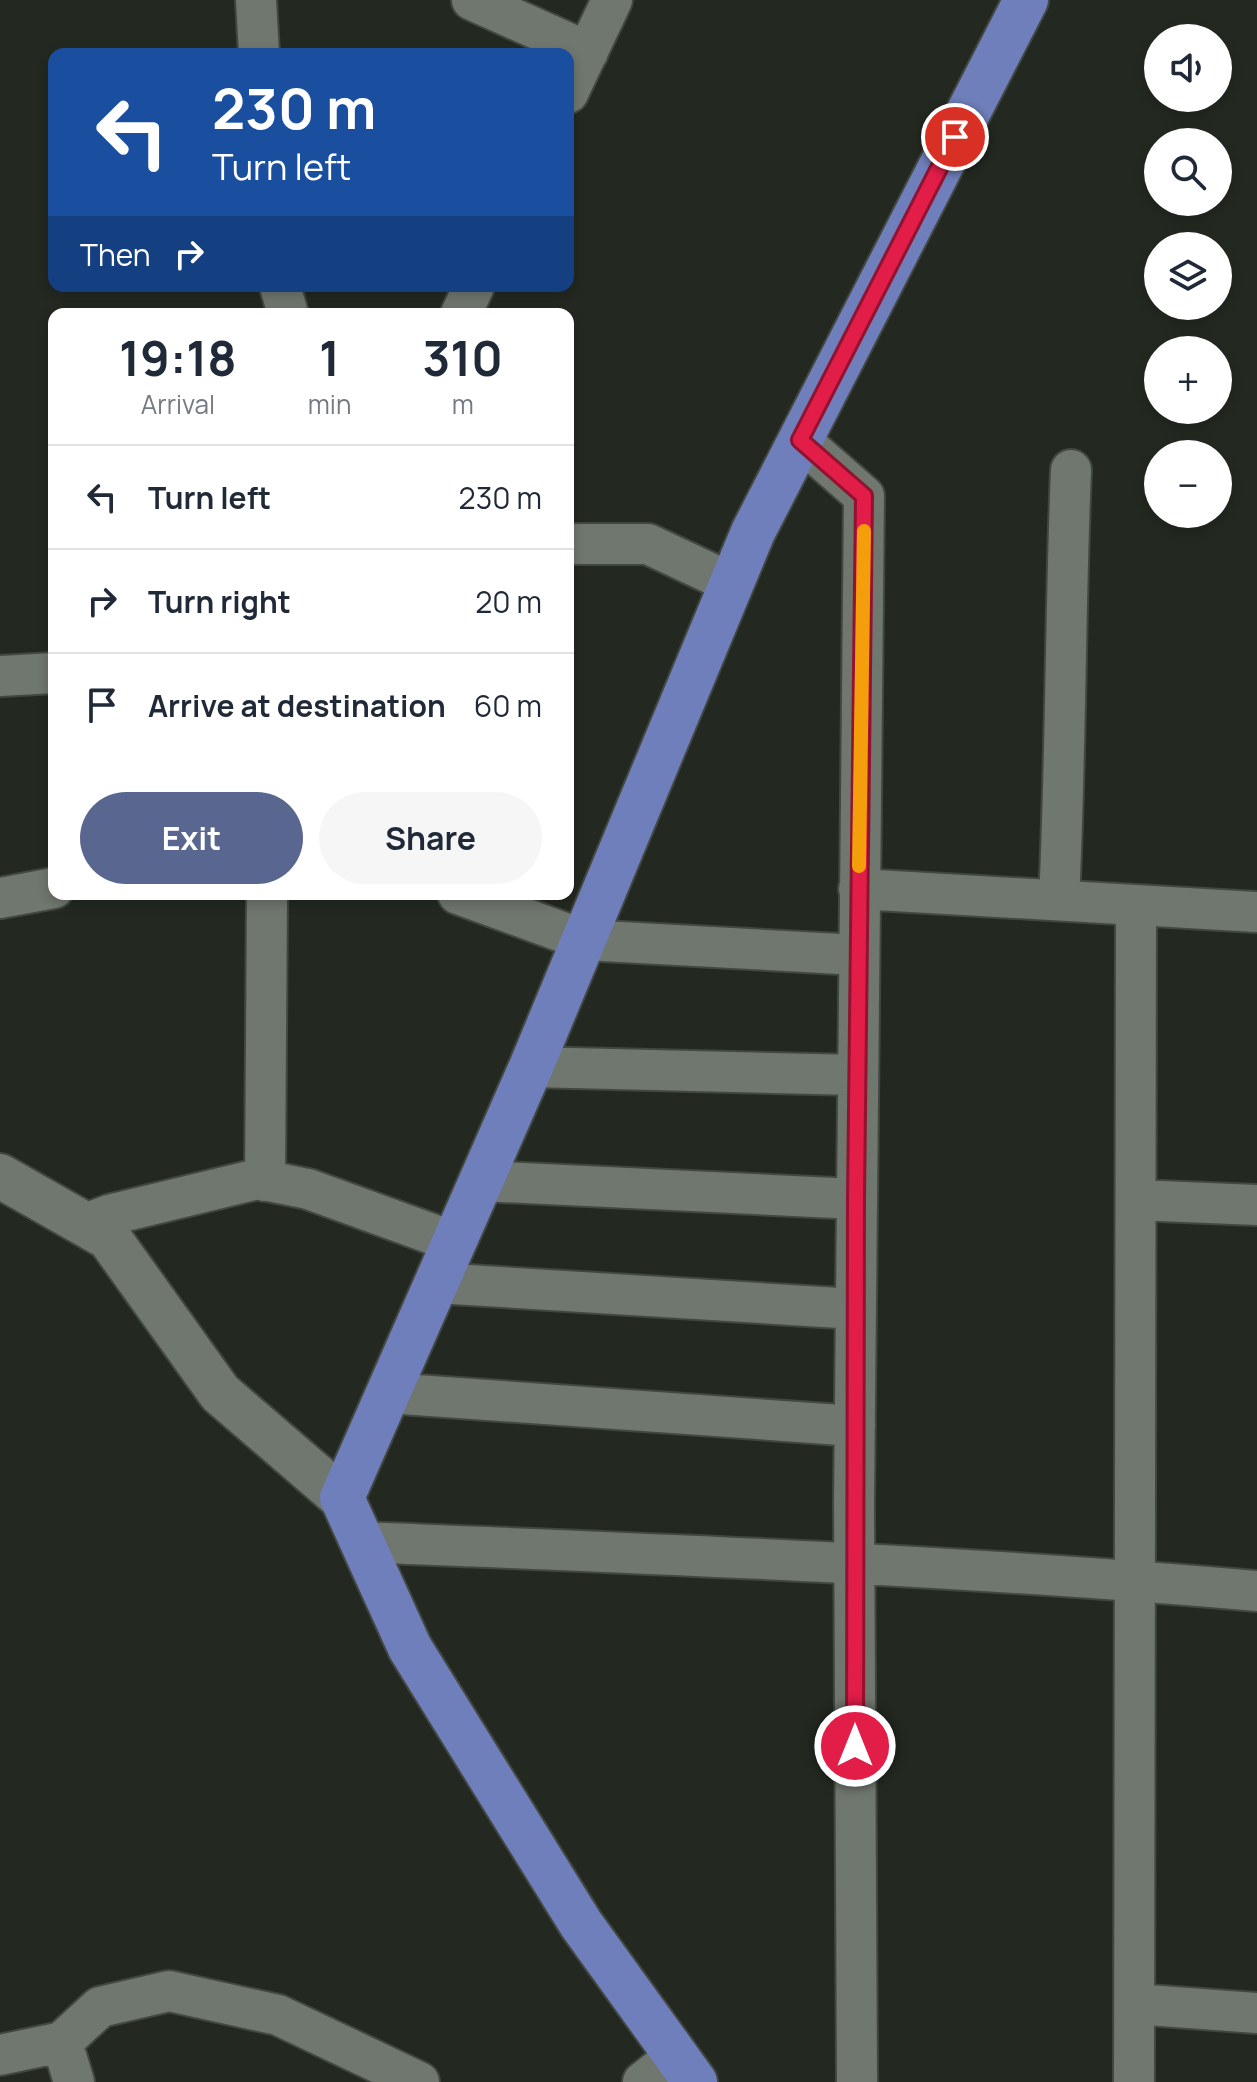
<!DOCTYPE html>
<html lang="en">
<head>
<meta charset="utf-8">
<style>
  body { margin:0; font-family:Manrope,sans-serif; background:#f6f6f7; color:#1f2937; height:100vh; display:flex; flex-direction:column; font-size:30px; white-space:nowrap }
  * { box-sizing:border-box; margin:0 }
  p { font-size:26px; color:#747a83 }
  .icon { flex:none; width:44px; height:44px; fill:none; stroke:currentColor; stroke-width:2; stroke-linecap:round; stroke-linejoin:round }
  .map { position:relative; flex:1; overflow:hidden }
  .sheet { position:absolute; left:48px; top:308px; width:526px; height:592px; display:flex; flex-direction:column; background:#fff; border-radius:16px; box-shadow:0 4px 12px #0003 }
  .sheet>* { flex:none }
  .guide { position:absolute; left:48px; top:48px; width:526px; height:244px; border-radius:16px; box-shadow:0 4px 12px #0003; background:#1a4fa0; color:#fff; overflow:hidden }
  .tools { position:absolute; left:1144px; top:24px; display:grid; gap:16px }
  .tools a { display:grid; place-items:center; width:88px; height:88px; border-radius:50%; background:#fff; box-shadow:0 4px 12px #0003; font-size:40px }
  .pin { position:absolute; display:grid; place-items:center; width:68px; height:68px; color:#fff; margin:-34px; border:4px solid #fff; border-radius:50%; box-shadow:0 2px 8px #0007 }
  .me { position:absolute; width:88px; margin:-44px; rotate:0deg; stroke-linejoin:round; filter:drop-shadow(0 0 6px #0008) }
  .turn { display:flex; align-items:center; gap:28px; height:168px; padding:0 32px; font-size:36px }
  .turn .icon { width:104px; height:104px; stroke-width:2.5 }
  .turn b { display:block; font-size:56px; line-height:68px }
  .then { display:flex; align-items:center; height:76px; padding:0 32px; background:#0003; gap:16px; font-size:30px }
  .eta { display:flex; justify-content:space-evenly; align-items:center; height:136px; text-align:center }
  .eta b { font-size:48px; font-weight:700; line-height:56px }
  .button { display:flex; gap:16px; margin-top:auto; padding:16px 32px }
  .button a { flex:1; height:92px; border-radius:48px; background:#596790; color:#fff; font-size:32px; font-weight:700; line-height:92px; text-align:center }
  .button a+a { background:#f6f6f7; color:#1f2937 }
  ul { padding:0; list-style:none }
  li { display:flex; align-items:center; gap:24px; height:104px; padding:0 32px; border-top:2px solid #e0e1e3 }
  li div { flex:1 }
  li b { display:block; font-size:30px }
  li em { font-style:normal }
  .map>svg:first-child { display:block }
  .lines { fill:none; stroke-linecap:round; stroke-linejoin:round }
  .minor-casing { stroke:#424741; stroke-width:44 }
  .tertiary-casing { stroke:#424741; stroke-width:48 }
  .primary-casing { stroke:#424741; stroke-width:48 }
  .minor { stroke:#70776e; stroke-width:40 }
  .tertiary { stroke:#70776e; stroke-width:44 }
  .primary { stroke:#6f7fbb; stroke-width:44 }
  .route-casing { stroke:#92132f; stroke-width:20 }
  .route { stroke:#e11d48; stroke-width:14 }
  .slow { stroke:#f59e0b; stroke-width:14 }
</style>
</head>
<body>
<div class="map">
<svg width="1257" height="2082" viewBox="0 0 1257 2082">
  <rect width="100%" height="100%" fill="#232921"/>
  <g class="lines">
    <g class="minor-casing">
      <path id="minor" d="M256 0 259 54
        M472 0 588 52
        M568 93 612 0
        M280 286 288 314
        M461 314 474 286
        M800 440 864 496 854 1503 857 2082
        M568 544H648L731 583
        M0 676 54 673
        M859 889 1257 912
        M458 894 584 940 859 955
        M0 898 54 888
        M1059 900C1066 757 1065 614 1071 470
        M531 1067 857 1075
        M265 1181 267 894
        M481 1181 856 1199
        M1136 1200 1257 1205
        M85 1224 109 1215 258 1179 308 1189 454 1242
        M436 1283 856 1309
        M388 1393 855 1426
        M361 1542C660 1554 959 1565 1257 1591
        M1134 2004 1257 2013
        M62 2042 74 2082
        M0 2055 62 2042 100 2007 169 1991 278 2015 419 2082
        M643 2082 676 2056
        M1134 2082 1136 905"/>
    </g>
    <g class="tertiary-casing">
      <path id="tertiary" d="M0 1176 109 1238 220 1393 342 1498"/>
    </g>
    <g class="primary-casing">
      <path id="primary" d="M695 2082 581 1924 410 1648 342 1498 531 1067 753 532 1026 0"/>
    </g>
    <use href="#minor" class="minor"/>
    <use href="#tertiary" class="tertiary"/>
    <use href="#primary" class="primary"/>
  </g>
  <g class="lines">
    <g class="route-casing">
      <path id="route" d="M855 1746 856 1199 864 496 800 440 955 137"/>
    </g>
    <use href="#route" class="route"/>
    <path class="slow" d="M859 866 864 531"/>
  </g>
</svg>
<div class="tools">
<a><svg class="icon" aria-label="sound" viewBox="0 0 24 24"><path d="M4 9h4l5-4v14l-5-4H4zM17 9q2 3 0 6"/></svg></a>
<a><svg class="icon" aria-label="search" viewBox="0 0 24 24"><circle cx="10" cy="10" r="6"/><path d="M15 15l6 6"/></svg></a>
<a><svg class="icon" aria-label="layers" viewBox="0 0 24 24"><path d="M12 4l9 5-9 5-9-5zM3 14l9 5 9-5"/></svg></a>
<a>+</a>
<a>−</a>
</div>
<div class="pin" style="left:955px;top:137px;background:#d93025"><svg class="icon" aria-label="arrive" viewBox="0 0 24 24"><path d="M6 21V4h12l-3 4 3 4H6"/></svg></div>
<svg class="me" style="left:855px;top:1746px" viewBox="-20 -20 40 40"><circle r="17" fill="#e11d48" stroke="#fff" stroke-width="3"/><path d="M0-11L8 9 0 5-8 9z" fill="#fff"/></svg>
<div class="guide">
<div class="turn"><svg class="icon" aria-label="left" viewBox="0 0 24 24"><path d="M17 20v-9H6M10 6l-5 5 5 5"/></svg><div><b>230 m</b>Turn left</div></div>
<div class="then">Then<svg class="icon" aria-label="right" viewBox="0 0 24 24"><path d="M7 20v-9h11M14 6l5 5-5 5"/></svg></div>
</div>
<section class="sheet">
<div class="eta">
<div><b>19:18</b><p>Arrival</p></div>
<div><b>1</b><p>min</p></div>
<div><b>310</b><p>m</p></div>
</div>
<ul>
<li><svg class="icon" aria-label="left" viewBox="0 0 24 24"><path d="M17 20v-9H6M10 6l-5 5 5 5"/></svg><div><b>Turn left</b></div><em>230 m</em></li>
<li><svg class="icon" aria-label="right" viewBox="0 0 24 24"><path d="M7 20v-9h11M14 6l5 5-5 5"/></svg><div><b>Turn right</b></div><em>20 m</em></li>
<li><svg class="icon" aria-label="arrive" viewBox="0 0 24 24"><path d="M6 21V4h12l-3 4 3 4H6"/></svg><div><b>Arrive at destination</b></div><em>60 m</em></li>
</ul>
<div class="button"><a>Exit</a><a>Share</a></div>
</section>
</div>
</body>
</html>
